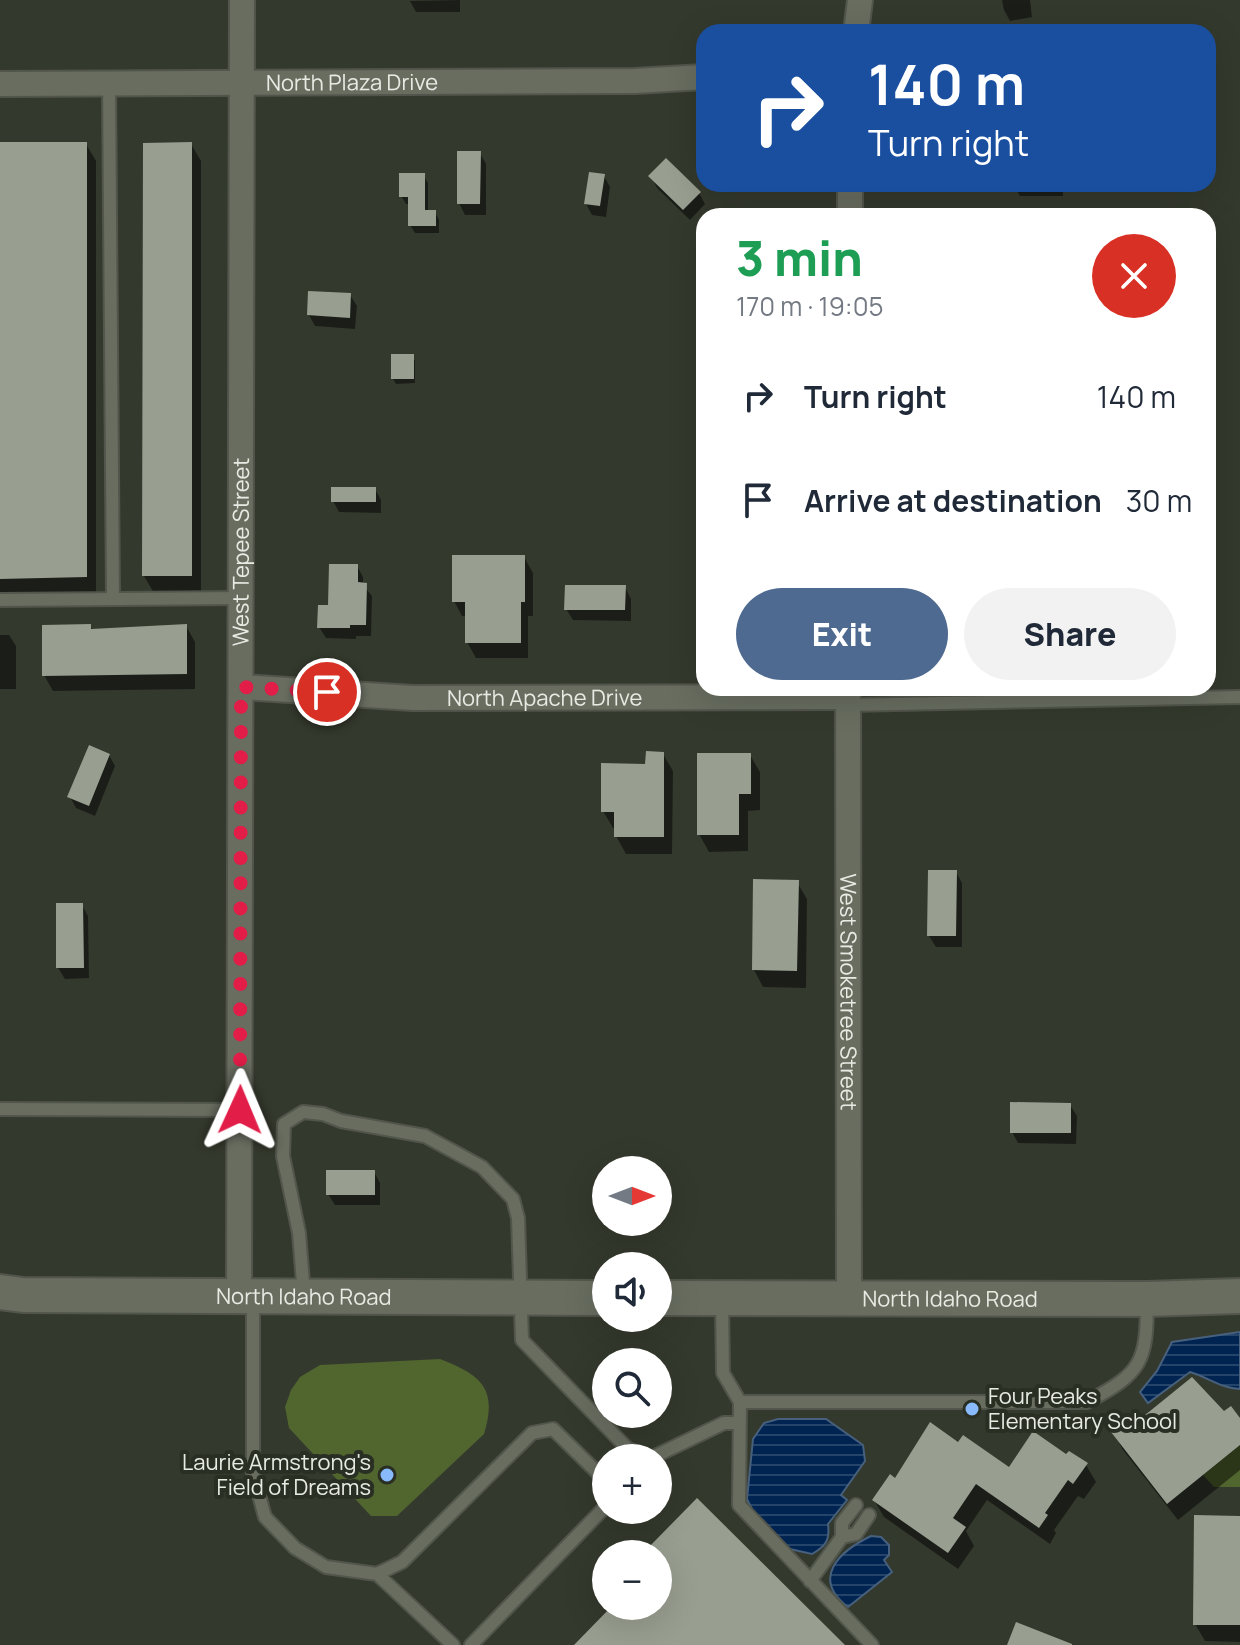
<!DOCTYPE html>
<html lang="en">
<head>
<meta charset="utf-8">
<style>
  body { margin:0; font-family:Manrope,sans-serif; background:#f2f2f3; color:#1f2937; height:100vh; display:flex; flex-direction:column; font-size:30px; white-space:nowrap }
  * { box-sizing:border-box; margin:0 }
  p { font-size:26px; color:#747a83 }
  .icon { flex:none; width:44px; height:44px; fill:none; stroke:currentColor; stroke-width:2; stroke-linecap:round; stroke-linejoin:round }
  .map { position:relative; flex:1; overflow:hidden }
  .panel { position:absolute; left:696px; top:208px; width:520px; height:488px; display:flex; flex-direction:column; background:#fff; border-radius:24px; box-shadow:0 8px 32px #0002 }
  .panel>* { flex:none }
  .top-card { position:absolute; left:696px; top:24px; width:520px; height:168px; border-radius:24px; box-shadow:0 8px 32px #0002; background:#1a4fa0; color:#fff; overflow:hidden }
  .needle { width:52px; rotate:90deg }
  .fabs { position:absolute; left:592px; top:1156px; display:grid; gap:16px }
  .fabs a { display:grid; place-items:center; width:80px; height:80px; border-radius:50%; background:#fff; box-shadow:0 8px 32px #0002; font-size:40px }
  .pin { position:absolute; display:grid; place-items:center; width:68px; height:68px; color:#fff; margin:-34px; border:4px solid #fff; border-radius:50%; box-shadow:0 2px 8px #0007 }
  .me { position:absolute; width:88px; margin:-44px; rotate:1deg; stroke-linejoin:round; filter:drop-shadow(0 0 6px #0008) }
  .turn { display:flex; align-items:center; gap:28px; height:168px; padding:0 40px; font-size:36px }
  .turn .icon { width:104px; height:104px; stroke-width:2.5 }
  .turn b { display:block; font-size:56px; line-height:68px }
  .round { display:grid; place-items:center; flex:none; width:84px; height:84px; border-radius:42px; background:#f2f2f3 }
  .summary { display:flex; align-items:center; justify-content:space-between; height:136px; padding:0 40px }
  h1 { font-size:48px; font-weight:800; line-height:60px; color:#1e9e55 }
  .button { display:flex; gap:16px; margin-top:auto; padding:16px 40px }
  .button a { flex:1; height:92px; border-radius:48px; background:#4e6a90; color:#fff; font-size:32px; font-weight:800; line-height:92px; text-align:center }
  .button a+a { background:#f2f2f3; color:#1f2937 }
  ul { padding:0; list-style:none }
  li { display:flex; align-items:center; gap:24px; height:104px; padding:0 40px }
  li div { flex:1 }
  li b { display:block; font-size:30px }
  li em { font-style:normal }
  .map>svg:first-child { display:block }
  .green { fill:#51652f }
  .water { fill:url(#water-rules); stroke:#46607d; stroke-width:2 }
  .shadow { fill:#0007 }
  .building { fill:#989e90 }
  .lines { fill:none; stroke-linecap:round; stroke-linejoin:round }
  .lane-casing { stroke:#51554b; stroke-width:16 }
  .street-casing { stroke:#51554b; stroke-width:28 }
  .secondary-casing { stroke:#51554b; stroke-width:38 }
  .lane { stroke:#686d60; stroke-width:12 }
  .street { stroke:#686d60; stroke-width:24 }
  .secondary { stroke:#686d60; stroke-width:34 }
  .route { stroke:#e11d48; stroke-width:14; stroke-dasharray:0 25.2 }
  .poi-dot { fill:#88bafc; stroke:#2a2f24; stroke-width:3 }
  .labels { text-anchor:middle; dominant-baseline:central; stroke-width:8; stroke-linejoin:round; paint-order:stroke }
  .street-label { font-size:22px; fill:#e8ebe3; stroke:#2a2f24 }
  .poi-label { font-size:22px; fill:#e8ebe3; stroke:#2a2f24; text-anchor:start }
</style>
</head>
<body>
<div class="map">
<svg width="1240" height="1645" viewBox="0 0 1240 1645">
  <defs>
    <pattern id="water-rules" width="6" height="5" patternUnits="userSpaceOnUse" patternTransform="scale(2)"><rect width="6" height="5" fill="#002451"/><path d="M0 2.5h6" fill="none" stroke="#25446a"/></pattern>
  </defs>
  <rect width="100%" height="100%" fill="#34392d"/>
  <path class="green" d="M440 1359C481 1375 498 1388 484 1434L397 1516H371L289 1428 285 1407 291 1390 300 1377 320 1365Z
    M1240 1445V1487H1214L1203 1475Z"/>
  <path class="water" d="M1240 1332V1389C1223 1389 1207 1377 1190 1372L1148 1403 1140 1392 1157 1371 1172 1342Z
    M778 1419H826L863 1445 865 1461 841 1495 847 1500 828 1524C830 1540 826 1546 812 1554L790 1549 755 1515 747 1499 753 1439 764 1423Z
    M871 1536 881 1537 889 1545V1555L884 1560 892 1572 848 1607C810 1578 840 1551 871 1536Z"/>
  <path class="shadow" d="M460 0V12H416L410 1Z
    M1002 0H1030L1032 17 1010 21 1004 10Z
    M0 144H86L96 161V593L0 595Z
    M191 144 201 161V593H154L144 576Z
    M480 153 486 164V215H465L459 203Z
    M423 175 428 183V212H435L439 220V233H415L410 225V204H406L401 196Z
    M604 176 610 187 606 217 592 215 586 204Z
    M651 176 699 193 705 204 690 220 657 188Z
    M1013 184H1063V196H1020Z
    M350 295 357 306 355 329 315 326 309 315Z
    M412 356 415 361V383L396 384 393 379Z
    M375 489 381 500V513L339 512 333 501Z
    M524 557 533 573V616H528V658H476L467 642V616H462L454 601Z
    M357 566 363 577V585L372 596 371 636H356V639L326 638 319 627Z
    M625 587 631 599V621L573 620 566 609Z
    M90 626 93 631 186 626 195 642V689L53 691 44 675Z
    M0 635H9L16 646V689H0Z
    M663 754 673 771 672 854H626L616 836V828H613L603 811 647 766Z
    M109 755 115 766 95 816 76 808 70 797Z
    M750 755 760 772V810L748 811V851L709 852 699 834Z
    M956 872 962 883V947H936L929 936Z
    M797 882 807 899 806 988 763 987 754 970Z
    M82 905 88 916 89 978 65 979 58 968Z
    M1070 1105 1077 1116 1076 1144 1018 1143 1012 1132Z
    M374 1172 380 1183V1205H335L328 1194Z
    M1224 1414 1240 1421V1470L1178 1520 1123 1450 1113 1432 1134 1427Z
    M959 1445 1009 1470 1086 1465 1096 1482 1084 1499 1078 1496 1054 1530 1056 1533 1050 1544 987 1500 966 1531 974 1546 958 1569 884 1517 874 1500 896 1480Z
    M1240 1517V1642L1205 1641 1195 1624Z"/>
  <path class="building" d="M0 142H87V577L0 579Z
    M192 142V576H142L143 143Z
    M457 151H481L480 204H457Z
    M666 158 701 192 683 210 648 176Z
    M589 172 605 174 600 206 584 204Z
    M399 173H425V210H436V226H408V197H399Z
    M308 291 351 293 350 318 307 315Z
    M391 354H414V379H391Z
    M331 487H376V502H331Z
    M452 555H525V602H521V643H465V602H452Z
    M329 564H358V582L367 583 366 625H350V628H317L318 605H328Z
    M565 585H626L625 610H564Z
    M91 624V629L187 624V674L42 676V625Z
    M89 745 110 754 89 806 67 797Z
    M646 751 664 752V837H614V812H601V763L645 764Z
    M697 753H751V794H739V835H697Z
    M928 870H957L956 936H927Z
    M753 879 799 880 797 971 752 970Z
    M56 903H83L84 968H56Z
    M1010 1102 1071 1103V1133H1010Z
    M326 1170H375V1195H326Z
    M1192 1377 1224 1411 1231 1406 1240 1418V1445L1167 1504 1111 1432 1129 1417 1134 1424Z
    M930 1422 958 1442 963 1435 1009 1467 1033 1431 1066 1454 1069 1451 1088 1463 1073 1484 1068 1480 1045 1513 1048 1515 1039 1528 976 1484 953 1518 966 1527 948 1553 872 1500 890 1474 895 1478Z
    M697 1498 845 1645H574L612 1606H658V1554L648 1548Z
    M1194 1515 1240 1516V1625H1193Z
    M1016 1622 1072 1644V1645H1007Z"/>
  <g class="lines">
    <g class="lane-casing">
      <path id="lane" d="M109 84 113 599
        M0 600 241 598
        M848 705 1240 697
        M0 1109 240 1110
        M304 1295 299 1233 283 1156 284 1124 303 1112 323 1114 341 1121 425 1136 482 1167 513 1199 518 1218 522 1340 628 1449 651 1458 724 1423H740
        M253 1298V1473L265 1517 295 1548 326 1567 377 1574 402 1562 532 1433 553 1429 604 1479 606 1505
        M722 1302 723 1373 740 1402H1087C1142 1373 1147 1362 1147 1300
        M740 1402 739 1505 872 1645
        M842 1537 856 1534 869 1515
        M377 1574 453 1645
        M810 1581 842 1537V1523L856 1505
        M471 1645 606 1506"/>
    </g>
    <g class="street-casing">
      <g id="street">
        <path d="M856 32 860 0"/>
        <path id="s1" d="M0 84 635 81 704 77"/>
        <path d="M850 216V184"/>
        <path id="s2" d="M241 687 413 698 848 697"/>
        <path id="s3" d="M848 688 849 1298"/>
        <path id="s4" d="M239 1298 242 0"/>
      </g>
    </g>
    <g class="secondary-casing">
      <g id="secondary">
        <path id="s5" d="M0 1292 23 1295 606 1298"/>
        <path id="s6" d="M658 1298 1147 1299 1240 1296"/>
      </g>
    </g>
    <use href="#lane" class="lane"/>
    <use href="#street" class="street"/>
    <use href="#secondary" class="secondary"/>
  </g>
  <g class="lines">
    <path class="route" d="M240 1110 241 687 327 692"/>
  </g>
  <g class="poi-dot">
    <circle cx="972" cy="1409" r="8"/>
    <circle cx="387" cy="1475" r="8"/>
  </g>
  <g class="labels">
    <g class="street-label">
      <text stroke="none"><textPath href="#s1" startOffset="352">North Plaza Drive</textPath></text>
      <text stroke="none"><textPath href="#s4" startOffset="746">West Tepee Street</textPath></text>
      <text stroke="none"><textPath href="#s2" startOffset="304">North Apache Drive</textPath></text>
      <text stroke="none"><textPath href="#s3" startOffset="304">West Smoketree Street</textPath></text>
      <text stroke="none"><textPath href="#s5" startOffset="304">North Idaho Road</textPath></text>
      <text stroke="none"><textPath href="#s6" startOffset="292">North Idaho Road</textPath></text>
    </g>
    <g class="poi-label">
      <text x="988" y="1396">Four Peaks<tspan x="988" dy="25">Elementary School</tspan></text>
      <text x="371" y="1462" text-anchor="end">Laurie Armstrong's<tspan x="371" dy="25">Field of Dreams</tspan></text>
    </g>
  </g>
</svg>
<div class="fabs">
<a><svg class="needle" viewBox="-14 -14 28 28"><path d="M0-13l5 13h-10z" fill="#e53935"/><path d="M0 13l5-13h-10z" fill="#747a83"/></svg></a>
<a><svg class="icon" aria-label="sound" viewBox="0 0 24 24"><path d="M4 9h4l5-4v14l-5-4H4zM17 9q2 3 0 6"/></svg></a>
<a><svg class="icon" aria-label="search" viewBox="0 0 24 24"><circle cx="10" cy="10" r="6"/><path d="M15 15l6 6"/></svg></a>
<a>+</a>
<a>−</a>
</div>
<div class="pin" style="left:327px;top:692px;background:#d93025"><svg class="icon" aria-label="arrive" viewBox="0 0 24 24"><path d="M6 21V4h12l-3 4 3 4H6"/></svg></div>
<svg class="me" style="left:240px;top:1110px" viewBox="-20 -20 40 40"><path d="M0-17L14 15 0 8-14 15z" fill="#e11d48" stroke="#fff" stroke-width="4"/></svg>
<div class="top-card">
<div class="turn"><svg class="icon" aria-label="right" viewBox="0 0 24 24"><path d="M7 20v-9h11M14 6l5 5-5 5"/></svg><div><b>140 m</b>Turn right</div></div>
</div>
<section class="panel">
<div class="summary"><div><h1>3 min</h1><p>170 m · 19:05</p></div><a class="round" style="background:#d93025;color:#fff"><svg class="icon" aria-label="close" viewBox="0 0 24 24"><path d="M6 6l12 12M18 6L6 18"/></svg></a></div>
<ul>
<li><svg class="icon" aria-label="right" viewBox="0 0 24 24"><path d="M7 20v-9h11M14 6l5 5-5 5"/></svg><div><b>Turn right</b></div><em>140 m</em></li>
<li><svg class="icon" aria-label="arrive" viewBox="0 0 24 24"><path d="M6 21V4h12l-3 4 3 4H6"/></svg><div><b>Arrive at destination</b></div><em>30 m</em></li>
</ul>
<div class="button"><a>Exit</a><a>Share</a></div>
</section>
</div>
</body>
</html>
